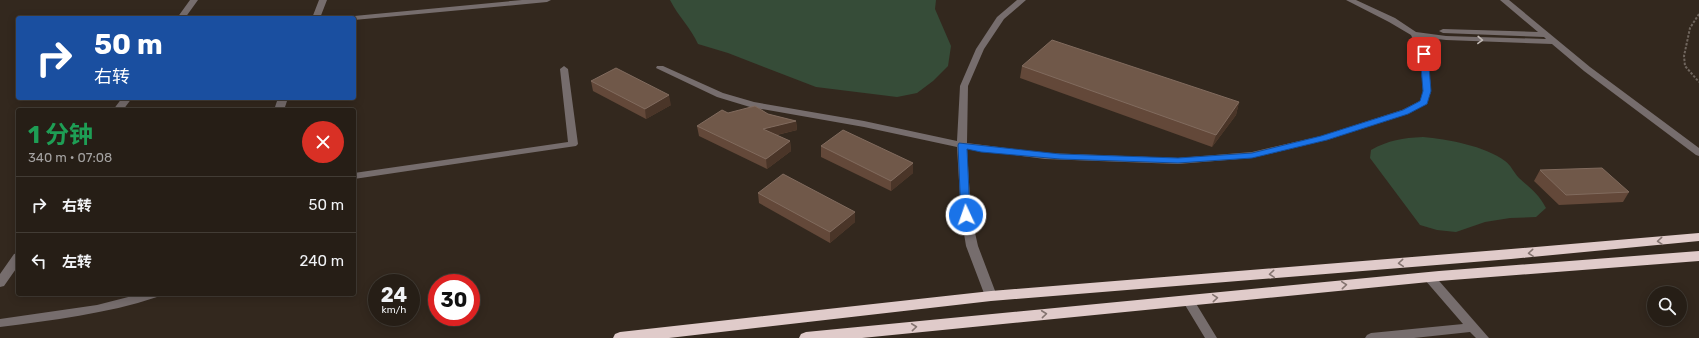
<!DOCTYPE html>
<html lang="zh">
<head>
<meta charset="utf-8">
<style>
  body { margin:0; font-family:Rubik,"Noto Sans SC",sans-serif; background:#2e271f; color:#f1f3f6; height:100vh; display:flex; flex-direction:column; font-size:15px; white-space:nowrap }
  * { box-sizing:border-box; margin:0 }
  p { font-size:13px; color:#a4a2a1 }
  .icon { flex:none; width:22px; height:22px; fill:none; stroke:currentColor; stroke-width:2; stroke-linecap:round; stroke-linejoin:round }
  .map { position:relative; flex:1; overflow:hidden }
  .side { position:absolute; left:16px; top:108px; width:340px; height:188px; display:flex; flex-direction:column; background:#261e16; border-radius:4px; box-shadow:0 2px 10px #0003,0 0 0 1px #423c35 }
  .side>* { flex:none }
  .hud { position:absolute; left:16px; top:16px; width:340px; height:84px; border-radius:4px; box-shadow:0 2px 10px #0003,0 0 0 1px #423c35; background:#1a4fa0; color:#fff; overflow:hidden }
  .controls { position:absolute; left:1647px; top:286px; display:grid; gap:8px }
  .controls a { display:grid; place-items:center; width:40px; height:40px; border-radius:50%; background:#261e16; box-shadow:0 2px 10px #0003,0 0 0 1px #423c35; font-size:20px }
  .speed { position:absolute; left:368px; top:274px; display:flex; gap:8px; font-size:20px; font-weight:700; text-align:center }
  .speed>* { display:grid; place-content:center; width:52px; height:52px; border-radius:50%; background:#261e16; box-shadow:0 2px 10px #0003,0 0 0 1px #423c35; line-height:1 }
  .speed small { font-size:10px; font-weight:400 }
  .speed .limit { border:6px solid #d22; background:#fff; color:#111 }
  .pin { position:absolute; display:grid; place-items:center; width:34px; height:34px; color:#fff; margin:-17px; border-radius:8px; box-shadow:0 2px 6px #0006 }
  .me { position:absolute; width:44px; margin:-22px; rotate:357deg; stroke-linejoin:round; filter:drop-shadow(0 0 3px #0008) }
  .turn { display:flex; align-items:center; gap:14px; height:84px; padding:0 12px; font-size:18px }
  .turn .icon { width:52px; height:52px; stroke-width:2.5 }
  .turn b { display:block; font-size:28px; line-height:34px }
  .round { display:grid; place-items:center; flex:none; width:42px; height:42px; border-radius:21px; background:#2e271f }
  .summary { display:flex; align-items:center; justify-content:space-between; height:68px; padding:0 12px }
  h1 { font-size:24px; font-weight:700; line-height:30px; color:#1e9e55 }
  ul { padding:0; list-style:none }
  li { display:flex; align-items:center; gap:12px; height:56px; padding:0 12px; border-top:1px solid #423c35 }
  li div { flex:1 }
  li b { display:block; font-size:15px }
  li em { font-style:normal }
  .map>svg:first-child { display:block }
  .green { fill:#364c38 }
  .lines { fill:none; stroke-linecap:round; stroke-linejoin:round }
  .path { stroke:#6f655d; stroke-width:2; stroke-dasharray:2.5 1.5; stroke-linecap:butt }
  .minor { fill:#766d6d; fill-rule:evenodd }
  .highway { fill:#e0cbca; fill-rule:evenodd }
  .wall { fill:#634839 }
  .shaded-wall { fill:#4a3528 }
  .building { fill:#705849; stroke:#816b5e }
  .oneway { stroke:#c2bab6 }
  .oneway2 { stroke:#847470 }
  .route { fill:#1a73e8; stroke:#114b97 }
</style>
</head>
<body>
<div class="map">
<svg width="1699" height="338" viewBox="0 0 1699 338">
  <rect width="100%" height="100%" fill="#33281e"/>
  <path class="green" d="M670 0H936L935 9 951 46 948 66 933 81 917 93 897 97 816 87 728 53 698 44C691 28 678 16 670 0Z
    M1423 137C1447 139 1485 146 1505 161 1511 165 1514 173 1519 178 1530 188 1539 194 1546 208L1536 217 1510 218 1485 222 1456 232 1437 230 1420 225 1370 158 1371 150C1389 140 1402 138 1423 137Z"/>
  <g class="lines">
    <path class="path" d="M1699 14 1690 28 1684 56 1685 66 1699 82"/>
    <path class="minor" d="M190 0H198L185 18H177Z
      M319 0H327L320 18H312Z
      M522 0H551L547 2 354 20V18H350L354 16Z
      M1017 0H1026L1004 19 984 49 968 86 967 143 1045 153 1178 158 1252 152 1321 136 1402 110 1420 101 1423 91 1420 54 1411 35 1389 22 1346 0H1356L1395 18 1416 32 1446 36 1546 39 1544 37 1443 33 1439 31 1443 29 1538 32 1500 0H1509L1590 67 1699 148V156L1696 155 1584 71 1552 44 1446 40 1420 37 1428 54 1431 91 1427 104 1408 114 1327 140 1252 158 1178 164 1045 159 967 149 971 215 978 246 997 296 995 299 991 300 987 299 985 296 966 246 961 215 957 147 864 127 750 107 717 97 656 68 657 66H663L723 93 754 102 864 121 957 141 960 86 976 49 997 17Z
      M564 66 568 69 578 144 576 146 354 179V173L568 142 560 69Z
      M122 98H132L123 110H113Z
      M278 98H288L284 110H274Z
      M18 253V266L4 286 0 287V274L14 254Z
      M1429 273 1433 274 1489 338H1476L1470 332 1414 338H1365L1367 335 1371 333 1463 324 1425 280 1423 277 1425 274Z
      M140 294H159L157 297C106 314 53 320 0 327V319L97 305Z
      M1188 296 1192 297 1217 338H1205L1182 300 1184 297Z"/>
    <path class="highway" d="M1699 233V241L1511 259 991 301 669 338H613L615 334 620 332 991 291 1511 249Z
      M1699 251V261L1439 281 862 338H799L801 334 806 332 1439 271Z"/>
  </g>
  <path class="wall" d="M1022 66 1239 102 1236 115 1212 147 1020 78Z
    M591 81 671 105 646 119 593 91Z
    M728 113 768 114 796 121 797 130 777 135 790 141 791 151 767 169 699 136 697 126Z
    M821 146 913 163V173L891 191 821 157Z
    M1540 170 1629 192 1623 202 1559 205 1534 181Z
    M758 193 855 222 830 243 759 203Z"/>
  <path class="shaded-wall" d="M669 95 671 105 646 119 645 109Z
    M1239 102 1236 115 1212 147 1216 135Z
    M796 121 797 130 763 138V129Z
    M790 141 791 151 767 169 766 159Z
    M913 163V173L891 191V181Z
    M855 212V222L830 243V232Z"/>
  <path class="building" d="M1052 40 1239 102 1216 135 1022 66Z
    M616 68 669 95 645 109 591 81Z
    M755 106 768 114 796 121 763 129 790 141 766 159 697 126 722 110 728 113Z
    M843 130 913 163 891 181 821 146Z
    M1602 168 1629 192 1566 195 1540 170Z
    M783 174 855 212 830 232 758 193Z"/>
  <defs><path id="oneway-chevron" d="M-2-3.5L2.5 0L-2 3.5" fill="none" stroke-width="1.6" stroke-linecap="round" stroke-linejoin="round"/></defs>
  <use class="oneway" href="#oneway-chevron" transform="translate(1480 40) rotate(2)"/>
  <g class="oneway2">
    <use href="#oneway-chevron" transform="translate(1660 241) rotate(175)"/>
    <use href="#oneway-chevron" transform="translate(1531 253) rotate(175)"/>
    <use href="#oneway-chevron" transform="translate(1401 263) rotate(175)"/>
    <use href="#oneway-chevron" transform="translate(1272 274) rotate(175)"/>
    <use href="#oneway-chevron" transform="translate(1344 285) rotate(-5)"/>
    <use href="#oneway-chevron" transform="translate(1215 298) rotate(-5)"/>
    <use href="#oneway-chevron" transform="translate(1044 314) rotate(-6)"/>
    <use href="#oneway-chevron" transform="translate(914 327) rotate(-6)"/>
  </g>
  <path class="route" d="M1424 52 1428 54 1431 91 1427 104 1408 114 1327 140 1252 158 1178 163 1060 159 981 152 967 149 970 215 966 218 961 215 958 145 959 143 1060 154 1178 158 1252 153 1321 136 1403 110 1420 101 1423 91 1420 54Z"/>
</svg>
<div class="controls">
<a><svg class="icon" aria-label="search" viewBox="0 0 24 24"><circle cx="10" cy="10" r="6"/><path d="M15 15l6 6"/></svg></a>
</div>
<div class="speed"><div>24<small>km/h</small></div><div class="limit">30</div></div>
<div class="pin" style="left:1424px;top:54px;background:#d93025"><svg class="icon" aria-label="arrive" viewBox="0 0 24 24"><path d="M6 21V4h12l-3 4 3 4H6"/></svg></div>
<svg class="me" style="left:966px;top:215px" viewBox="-20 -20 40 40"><circle r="17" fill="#1a73e8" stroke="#fff" stroke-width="3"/><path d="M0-11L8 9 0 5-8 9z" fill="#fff"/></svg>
<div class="hud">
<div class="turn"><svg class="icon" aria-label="right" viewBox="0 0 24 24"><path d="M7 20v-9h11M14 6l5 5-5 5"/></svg><div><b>50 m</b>右转</div></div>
</div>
<section class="side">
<div class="summary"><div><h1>1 分钟</h1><p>340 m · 07:08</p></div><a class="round" style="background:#d93025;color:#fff"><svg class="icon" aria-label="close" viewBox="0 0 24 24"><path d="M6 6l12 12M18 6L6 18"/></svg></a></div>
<ul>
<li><svg class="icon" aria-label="right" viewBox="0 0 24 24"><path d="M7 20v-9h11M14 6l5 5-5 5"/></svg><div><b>右转</b></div><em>50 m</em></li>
<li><svg class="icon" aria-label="left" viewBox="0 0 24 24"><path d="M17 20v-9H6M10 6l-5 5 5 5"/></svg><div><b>左转</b></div><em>240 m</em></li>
</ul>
</section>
</div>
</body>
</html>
